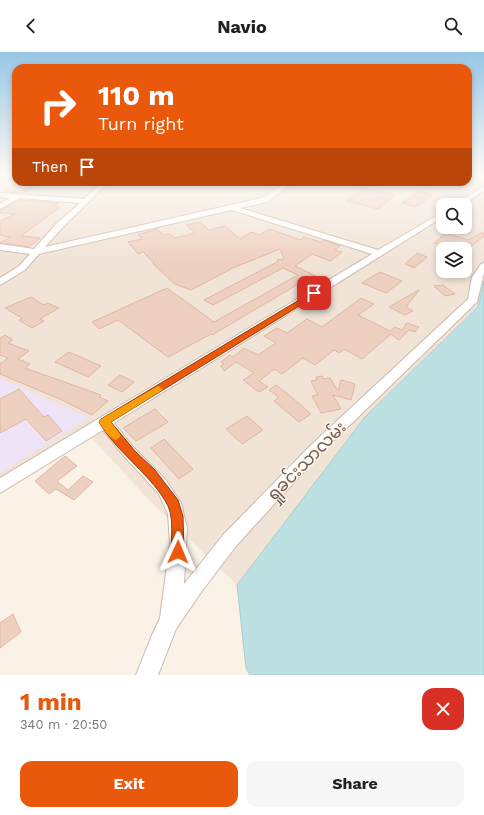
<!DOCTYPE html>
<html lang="en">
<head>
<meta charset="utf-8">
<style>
  body { margin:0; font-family:"Work Sans","Noto Sans Myanmar",sans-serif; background:#f6f6f6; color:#202124; height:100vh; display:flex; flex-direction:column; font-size:15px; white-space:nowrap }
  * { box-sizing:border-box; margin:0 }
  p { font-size:13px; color:#757577 }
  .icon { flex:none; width:22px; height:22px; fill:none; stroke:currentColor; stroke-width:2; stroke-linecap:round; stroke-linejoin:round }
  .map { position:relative; height:623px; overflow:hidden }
  .details { display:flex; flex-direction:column; background:#fff; flex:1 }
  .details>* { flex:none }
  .guide { position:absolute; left:12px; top:12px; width:460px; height:122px; border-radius:12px; box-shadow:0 2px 6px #0003; background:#ea580c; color:#fff; overflow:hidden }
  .buttons { position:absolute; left:436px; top:146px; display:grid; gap:8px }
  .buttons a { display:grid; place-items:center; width:36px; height:36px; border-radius:8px; background:#fff; box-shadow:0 2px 6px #0003; font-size:20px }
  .pin { position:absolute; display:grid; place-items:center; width:34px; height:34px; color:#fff; margin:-17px; border-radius:8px; box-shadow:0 2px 6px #0006 }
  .me { position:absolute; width:44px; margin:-22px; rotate:1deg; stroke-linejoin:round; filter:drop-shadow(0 0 3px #0008) }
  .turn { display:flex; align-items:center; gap:14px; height:84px; padding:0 20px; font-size:18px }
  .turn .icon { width:52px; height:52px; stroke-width:2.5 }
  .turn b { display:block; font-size:28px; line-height:34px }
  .then { display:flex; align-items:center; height:38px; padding:0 20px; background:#0003; gap:8px; font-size:15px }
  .round { display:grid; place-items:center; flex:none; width:42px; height:42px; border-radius:12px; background:#f6f6f6 }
  .head { display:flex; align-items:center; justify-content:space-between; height:68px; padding:0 20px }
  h1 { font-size:24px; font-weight:700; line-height:30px; color:#ea580c }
  .cta { display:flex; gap:8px; margin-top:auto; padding:8px 20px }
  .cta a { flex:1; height:46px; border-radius:12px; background:#ea580c; color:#fff; font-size:16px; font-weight:700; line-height:46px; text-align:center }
  .cta a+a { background:#f6f6f6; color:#202124 }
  header { display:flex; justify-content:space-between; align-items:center; height:52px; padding:0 20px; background:#fff; font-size:18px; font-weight:700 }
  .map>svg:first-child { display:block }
  .residential { fill:#f1e3d6; fill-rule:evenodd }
  .education { fill:#efe4f7 }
  .water { fill:#bde0e2; stroke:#a4cfd3 }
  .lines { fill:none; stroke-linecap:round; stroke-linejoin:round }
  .stream { stroke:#a4cfd3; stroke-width:1.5 }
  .building { fill:#eed0c1; stroke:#dfb6a3 }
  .minor-casing { stroke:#cbb9ae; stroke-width:2 }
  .minor { fill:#fff; fill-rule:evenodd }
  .route { fill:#ea580c; stroke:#983908 }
  .slow { fill:#f59e0b }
  .labels { text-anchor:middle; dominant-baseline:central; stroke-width:3; stroke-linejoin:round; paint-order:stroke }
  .near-street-label { font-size:17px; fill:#72584e; stroke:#fdf6ed }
</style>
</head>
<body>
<header><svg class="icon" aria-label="back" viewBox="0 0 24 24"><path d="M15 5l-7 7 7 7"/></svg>Navio<svg class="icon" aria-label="search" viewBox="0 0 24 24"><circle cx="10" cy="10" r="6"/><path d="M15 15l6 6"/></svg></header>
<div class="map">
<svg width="484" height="623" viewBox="0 0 484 623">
  <rect width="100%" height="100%" fill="#faf2e7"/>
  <path class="residential" d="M0 123H16V130H468V123H484V229L478 255 365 365 237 533 149 448 91 385 0 441ZM443 153H465V175H443ZM443 197H465V219H443Z"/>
  <path class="education" d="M0 326 89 366 0 421Z"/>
  <path class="water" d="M484 229V623H250L246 616 237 533 365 365 478 255Z"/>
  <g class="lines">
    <path class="stream" d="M466 130 484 135"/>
  </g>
  <path class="building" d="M19 130H41L23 141 4 140Z
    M364 136 377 139 395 143 378 157 346 149Z
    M420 139 433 143 415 155 402 151Z
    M20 148 58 151 53 154 60 155 21 184 40 186 29 195 0 191 10 185 0 183V169L15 162 0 161V158Z
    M200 170 209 178 225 174 240 187 251 180 259 183 270 177 300 188 304 185 321 190 324 188 340 194 335 198 342 200 330 209 312 202 295 214 316 224 309 228 307 227 212 283 211 282 168 305 118 268 99 277 92 270 167 236 214 270 298 223 283 216 213 253 204 248 277 210 278 207 281 208 284 206 280 197 233 216 191 238 175 232 153 212 154 211 143 200 138 202 128 190 142 187 138 183 157 177 163 183 170 182 175 186 195 181 186 173Z
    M483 180 484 184 468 197H443L446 195 434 191 446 181 468 188Z
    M417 201 427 205 414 216 405 212Z
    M380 220 392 225 402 229 386 241 362 231Z
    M443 233 455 242 445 244 434 234Z
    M419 238 406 255 413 259 405 263 389 255Z
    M31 245 44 253 48 251 59 256 40 267 44 269 32 276 19 268 22 266 5 256Z
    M361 246 374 252 358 263 390 279 395 275 402 278 407 271 419 275 415 280 409 278 399 288 391 282 362 307 344 297 340 301 334 298 315 313 303 306 282 322 274 317 259 329 268 335 259 340 243 328 254 321 236 310 224 319 221 314 224 312 221 310 230 303 233 305 244 296 258 303 276 291 264 284 277 276 287 281 307 267 322 275Z
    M5 283 13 288 8 291 29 299 18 307 30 312 25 316 101 343 99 345 108 349 92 363 62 348 0 322V312L8 306 0 303V286Z
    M69 300 101 314 88 325 55 310Z
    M120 323 134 330 122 340 108 333Z
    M322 324 324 327 330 326 338 339 341 328 355 332 351 348 333 343 341 357 321 361 312 344 318 343 311 329 317 328 316 325Z
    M276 333 294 347 311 362 299 370 274 349 279 345 269 338Z
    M19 337 44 365 48 363 62 379 46 389 26 367 0 381V347Z
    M155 357 168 370 136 389 123 376Z
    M247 364 263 378 242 392 226 377Z
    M164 387 193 417 179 427 151 396Z
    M65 404 77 414 57 429 68 438 83 424 93 430 74 448 56 437 49 442 35 429Z
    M13 562 21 580 0 596V571Z"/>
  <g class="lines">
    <g class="minor-casing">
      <path id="minor" d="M102 130H109L62 176 45 195 262 146 287 130H294L267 150 240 156 378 198 443 160V165L114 371 133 395 165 427 181 451 187 476 184 532 224 482 311 393 468 247 472 225 481 212 484 211V221L477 250 321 401 236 494 202 539 176 577 158 623H136L152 583 160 566 170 491 168 462 159 442 123 403 103 378 0 441V426L372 202 232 158 39 202 25 218 0 233V226L19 214 30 202 0 198V192L34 197 56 172 80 151 20 146 0 157V152L10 146 0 145V141L84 147Z
        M484 134V139L462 153H453Z"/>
    </g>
    <use href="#minor" class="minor"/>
  </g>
  <linearGradient id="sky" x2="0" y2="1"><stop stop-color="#97c6e6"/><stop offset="0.58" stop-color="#fdf9f4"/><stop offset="1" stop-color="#fdf9f4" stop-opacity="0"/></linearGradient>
  <rect width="484" height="211" fill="url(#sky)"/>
  <path class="route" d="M314 239 318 241 317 243 111 370 135 399 155 418 178 448 183 464 184 500 183 505 178 507 173 505 171 500C171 487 174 467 168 454 153 424 116 400 99 370L101 367Z"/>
  <path class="slow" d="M158 334 163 337 161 339 111 370 121 384 116 388C109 386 103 376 99 370L101 367Z"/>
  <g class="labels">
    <g class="near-street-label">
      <text transform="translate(306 409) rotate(-45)">ရှုခင်းသာလမ်း</text>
    </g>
  </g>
</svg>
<div class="buttons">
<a><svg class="icon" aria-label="search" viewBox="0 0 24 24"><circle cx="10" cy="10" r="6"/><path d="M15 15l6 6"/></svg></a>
<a><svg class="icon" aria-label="layers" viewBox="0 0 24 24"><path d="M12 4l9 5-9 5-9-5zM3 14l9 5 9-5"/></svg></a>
</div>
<div class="pin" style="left:314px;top:241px;background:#d93025"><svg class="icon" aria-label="arrive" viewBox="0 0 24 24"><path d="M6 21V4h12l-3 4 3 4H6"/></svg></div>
<svg class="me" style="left:178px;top:500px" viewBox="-20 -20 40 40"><path d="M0-17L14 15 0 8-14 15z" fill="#ea580c" stroke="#fff" stroke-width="4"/></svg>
<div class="guide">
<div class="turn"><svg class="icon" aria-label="right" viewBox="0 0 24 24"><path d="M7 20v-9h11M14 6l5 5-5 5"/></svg><div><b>110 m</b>Turn right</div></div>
<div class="then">Then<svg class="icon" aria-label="arrive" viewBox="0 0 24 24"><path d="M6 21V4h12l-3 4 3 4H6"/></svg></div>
</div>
</div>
<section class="details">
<div class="head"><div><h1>1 min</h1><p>340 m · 20:50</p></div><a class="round" style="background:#d93025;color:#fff"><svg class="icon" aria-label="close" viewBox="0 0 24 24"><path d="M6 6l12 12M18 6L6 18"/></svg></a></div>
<div class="cta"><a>Exit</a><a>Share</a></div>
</section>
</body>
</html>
